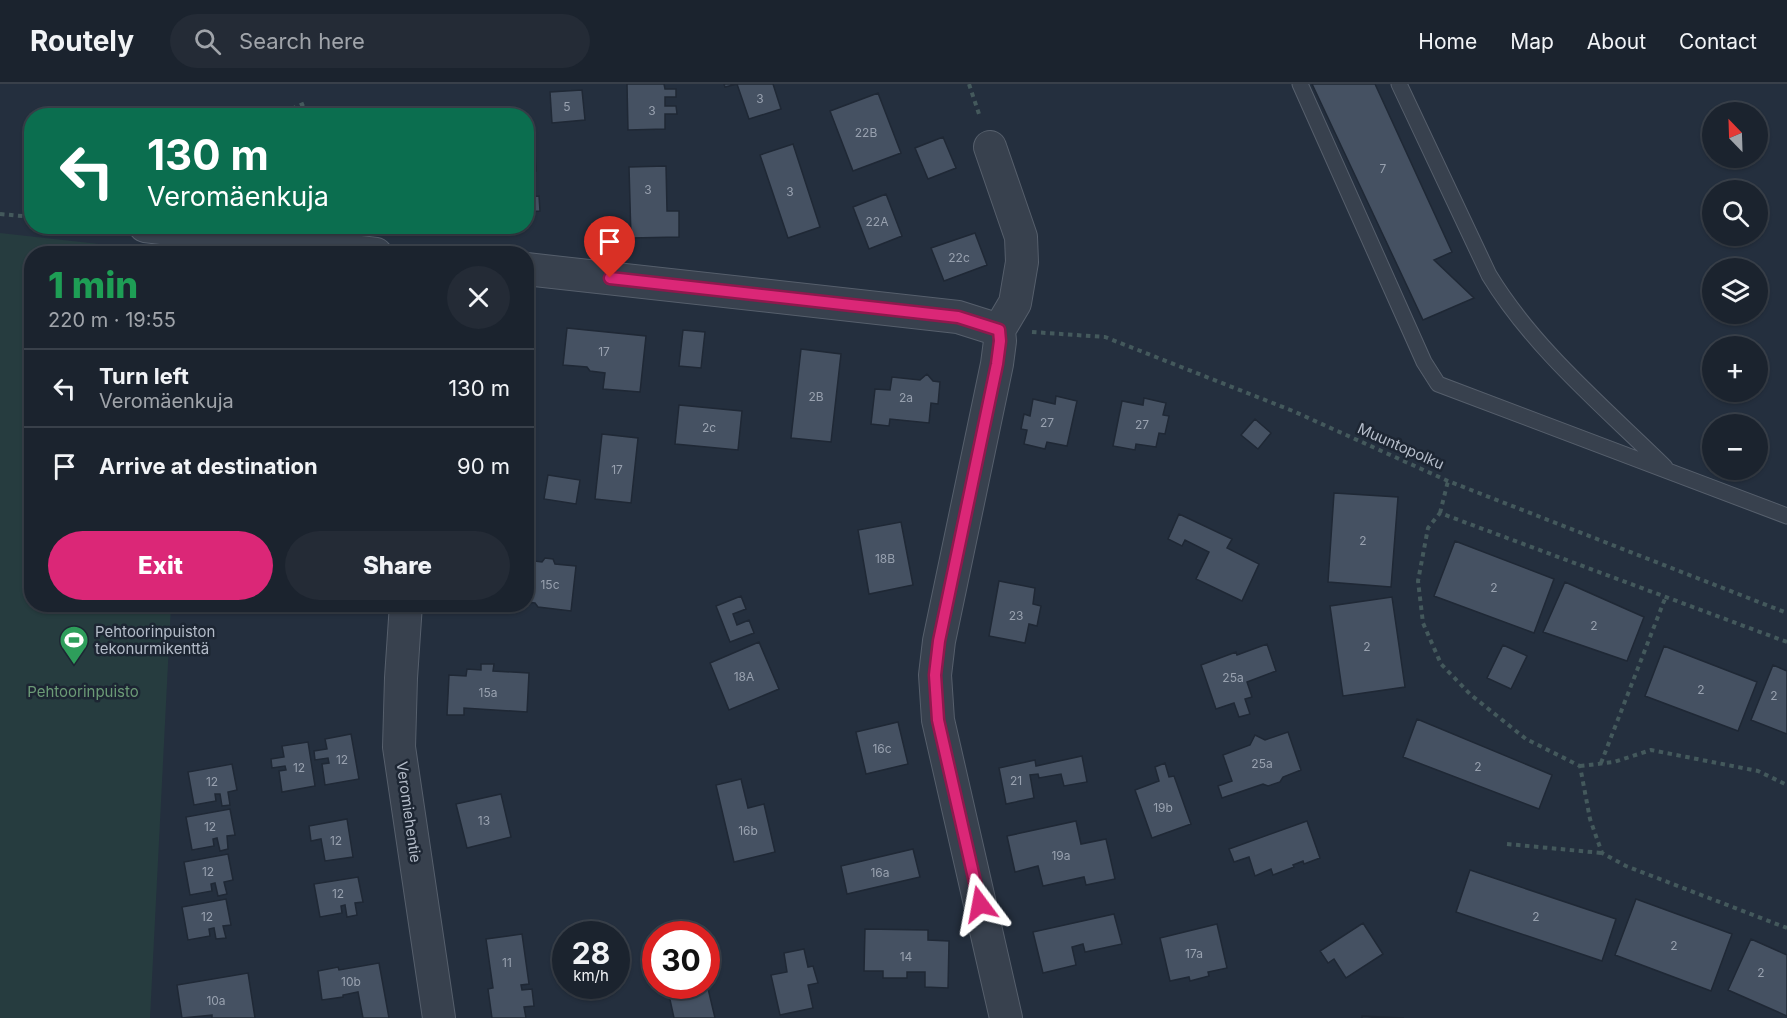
<!DOCTYPE html>
<html lang="en">
<head>
<meta charset="utf-8">
<style>
  body { margin:0; font-family:Inter,sans-serif; background:#242b36; color:#f1f3f6; height:100vh; display:flex; flex-direction:column; font-size:22px; white-space:nowrap }
  * { box-sizing:border-box; margin:0 }
  p { font-size:20px; color:#a0a4aa }
  .icon { flex:none; width:33px; height:33px; fill:none; stroke:currentColor; stroke-width:2; stroke-linecap:round; stroke-linejoin:round }
  .map { position:relative; flex:1; overflow:hidden }
  .sheet { position:absolute; left:24px; top:162px; width:510px; height:366px; display:flex; flex-direction:column; background:#1b232e; border-radius:24px; box-shadow:0 2px 4px #0004,0 0 0 2px #39404a }
  .sheet>* { flex:none }
  .banner { position:absolute; left:24px; top:24px; width:510px; height:126px; border-radius:24px; box-shadow:0 2px 4px #0004,0 0 0 2px #39404a; background:#0b6e4f; color:#fff; overflow:hidden }
  .needle { width:39px; rotate:337deg }
  .controls { position:absolute; left:1702px; top:18px; display:grid; gap:12px }
  .controls a { display:grid; place-items:center; width:66px; height:66px; border-radius:50%; background:#1b232e; box-shadow:0 2px 4px #0004,0 0 0 2px #39404a; font-size:30px }
  .speed { position:absolute; left:552px; top:837px; display:flex; gap:12px; font-size:30px; font-weight:700; text-align:center }
  .speed>* { display:grid; place-content:center; width:78px; height:78px; border-radius:50%; background:#1b232e; box-shadow:0 2px 4px #0004,0 0 0 2px #39404a; line-height:1 }
  .speed small { font-size:15px; font-weight:400 }
  .speed .limit { border:9px solid #d22; background:#fff; color:#111 }
  .pin { position:absolute; display:grid; place-items:center; width:51px; height:51px; color:#fff; margin:-62px -26px; border-radius:50% 50% 50% 0; rotate:-45deg; box-shadow:0 0 6px #0007 }
  .pin .icon { rotate:45deg }
  .me { position:absolute; width:66px; margin:-33px; rotate:347deg; stroke-linejoin:round; filter:drop-shadow(0 0 4px #0008) }
  .turn { display:flex; align-items:center; gap:21px; height:126px; padding:0 24px; font-size:27px }
  .turn .icon { width:78px; height:78px; stroke-width:2.5 }
  .turn b { display:block; font-size:42px; line-height:51px }
  .round { display:grid; place-items:center; flex:none; width:63px; height:63px; border-radius:32px; background:#242b36 }
  .head { display:flex; align-items:center; justify-content:space-between; height:102px; padding:0 24px }
  h1 { font-size:36px; font-weight:800; line-height:45px; color:#1e9e55 }
  .button { display:flex; gap:12px; margin-top:auto; padding:12px 24px }
  .button a { flex:1; height:69px; border-radius:36px; background:#db2777; color:#fff; font-size:24px; font-weight:800; line-height:69px; text-align:center }
  .button a+a { background:#242b36; color:#f1f3f6 }
  ul { padding:0; list-style:none }
  li { display:flex; align-items:center; gap:18px; height:78px; padding:0 24px; border-top:2px solid #39404a }
  li div { flex:1 }
  li b { display:block; font-size:22px }
  li em { font-style:normal }
  header { display:flex; align-items:center; gap:36px; box-sizing:border-box; height:84px; padding:0 30px; background:#1b232e; border-bottom:2px solid #39404a }
  header strong { font-size:28px }
  nav { display:flex; gap:33px; margin-inline-start:auto; font-size:21px }
  .search { width:420px; height:54px; background:#242b36; display:flex; align-items:center; gap:15px; box-sizing:border-box; padding:0 21px; border-radius:33px; color:#a0a4aa; font-size:22px }
  .map>svg:first-child { display:block }
  .green { fill:#263c3f }
  .building { fill:#455162; stroke:#1f2835; stroke-width:1.5 }
  .lines { fill:none; stroke-linecap:round; stroke-linejoin:round }
  .service-casing { stroke:#565f6c; stroke-width:17 }
  .minor-casing { stroke:#565f6c; stroke-width:34 }
  .path { stroke:#44595c; stroke-width:4; stroke-dasharray:4.5 4.5; stroke-linecap:butt }
  .service { stroke:#38414e; stroke-width:15 }
  .minor { stroke:#38414e; stroke-width:32 }
  .route-casing { stroke:#8e194d; stroke-width:15 }
  .route { stroke:#db2777; stroke-width:10 }
  .labels { text-anchor:middle; dominant-baseline:central; stroke-width:5; stroke-linejoin:round; paint-order:stroke }
  .number-label { font-size:12px; fill:#98a1af }
  .street-label { font-size:15px; fill:#b4bcc9; stroke:#1d2633 }
  .poi-label { font-size:15px; fill:#b4bcc9; stroke:#1d2633; text-anchor:start }
  .park-label { font-size:15px; fill:#6b9a76; stroke:#1d2633 }
</style>
</head>
<body>
<header>
<strong>Routely</strong>
<div class="search"><svg class="icon" aria-label="search" viewBox="0 0 24 24"><circle cx="10" cy="10" r="6"/><path d="M15 15l6 6"/></svg>Search here</div>
<nav><a>Home</a><a>Map</a><a>About</a><a>Contact</a></nav>
</header>
<div class="map">
<svg width="1787" height="934" viewBox="0 0 1787 934">
  <rect width="100%" height="100%" fill="#242f3e"/>
  <path class="green" d="M0 149 135 164 134 170H32V520L171 521 150 934H0Z"/>
  <path class="building" d="M627 0H664L665 5H676V13H665V22H676L677 30H665V45L628 46Z
    M724 0H773L781 25 749 35 737 0 725 3Z
    M1312 0H1375L1452 168 1434 176 1474 214 1423 236Z
    M582 6 585 36 552 39 550 8Z
    M878 9 901 69 853 87 830 27Z
    M339 24 342 32H320Z
    M534 48 536 87H528L530 113 539 112 540 127 526 128V49Z
    M943 53 956 84 928 95 915 64Z
    M793 60 820 143 788 154 760 71Z
    M666 82 667 127H679V153L631 154 629 83Z
    M886 110 902 152 869 165 853 123Z
    M975 149 987 181 944 197 931 164Z
    M567 244 646 252 640 308 603 305 605 289 590 287 587 283 563 281Z
    M683 246 705 248 701 284 679 282Z
    M801 265 841 270 831 358 791 354Z
    M927 290 933 297 940 298 938 320 931 319 929 339 890 335 889 342 871 340 875 305 890 306 892 293 920 296Z
    M1056 312 1077 317 1067 362 1047 358 1045 365 1024 360 1027 346 1021 345 1024 330 1030 332 1033 315 1055 320Z
    M1144 314 1166 319 1163 331 1169 332 1165 350 1159 349 1156 363 1136 360 1135 366 1113 362 1122 317 1143 321Z
    M679 321 742 327 738 366 675 360Z
    M1255 335 1271 349 1258 365 1241 351Z
    M602 350 638 354 631 419 595 415Z
    M548 391 580 396 576 420 544 415Z
    M1334 409 1398 413 1391 503 1328 498Z
    M1179 430 1232 455 1227 464 1259 480 1242 517 1196 495 1209 468 1185 456 1182 462 1168 455Z
    M901 438 913 501 869 510 858 446Z
    M1455 457 1554 495 1534 549 1434 512Z
    M545 474 553 475 555 480 576 482 571 527 538 523 535 519 526 518V476L542 478Z
    M999 497 1035 504 1033 520 1041 522 1037 542 1029 540 1025 559 989 552Z
    M1565 498 1644 533 1627 577 1543 548Z
    M741 512 746 525 733 530 737 541 749 536 754 549 730 558 716 522Z
    M1392 513 1405 603 1343 612 1330 522Z
    M759 558 779 605 729 626 710 579Z
    M1267 560 1276 587 1247 598 1252 613 1245 615 1250 630 1239 633 1234 619 1216 625 1201 581 1236 568 1237 571Z
    M1503 561 1527 572 1511 605 1487 594Z
    M1664 562 1757 598 1738 647 1645 612Z
    M481 580H494L493 587 529 589 527 628 464 624V631H447L449 591 466 592 467 585 481 586Z
    M1773 581 1787 587V650L1751 636Z
    M1417 635 1552 691 1539 725 1403 673Z
    M898 638 908 680 866 690 856 648Z
    M1288 648 1301 686 1283 693 1280 698 1268 702 1263 700 1222 714 1218 702 1232 697 1223 671 1250 661 1255 651 1265 656Z
    M351 650 359 695 325 701 322 680 329 679 328 674 315 676 314 667 327 665 325 655Z
    M308 658 315 702 282 708 279 687 286 686 285 682 272 684 271 675 284 673 282 662Z
    M1082 672 1087 698 1064 702 1061 690 1039 694 1038 690 1030 691 1034 714 1006 720 999 684 1035 676 1036 682Z
    M1165 679 1169 693 1174 692 1191 740 1152 754 1135 706 1159 697 1155 683Z
    M232 680 237 706 228 708 230 721 222 722 220 710H215L216 717 194 721 188 688Z
    M741 695 748 724 764 720 775 768 734 778 716 701Z
    M501 710 511 753 467 764 456 720Z
    M230 725 235 751 227 752 228 765 220 767 217 754 213 755 214 762 192 766 186 733Z
    M347 735 353 773 325 777 321 755 311 757 309 742Z
    M1076 737 1081 760 1106 755 1115 795 1086 801 1084 793 1043 802 1038 782 1015 788 1007 752Z
    M1307 737 1320 774 1304 780 1303 777 1293 781 1294 783 1273 791 1271 785 1255 792 1249 773 1234 778 1229 765Z
    M913 765 920 793 847 810 841 782Z
    M228 770 233 796 224 798 227 810 218 812 215 799 211 800 212 807 190 811 184 778Z
    M1470 786 1616 835 1602 877 1456 828Z
    M358 793 363 818 355 819 357 831 347 833 345 821 341 822 342 829 320 833 314 800Z
    M226 815 231 841 223 842 226 854 216 855 214 844 209 845 210 852 188 856 182 823Z
    M1636 815 1732 850 1711 907 1615 871Z
    M1114 830 1122 860 1085 868 1083 860 1072 863 1076 881 1043 889 1033 848Z
    M1363 839 1383 870 1346 894 1334 875 1328 879 1320 867Z
    M1217 840 1227 884 1208 888 1209 892 1190 897 1189 893 1170 897 1160 854Z
    M865 845 928 846V856L949 857 948 904 925 903V888H907V894H883V887H864Z
    M696 847 697 850H678Z
    M522 850 529 900 521 901 522 906 532 905 534 922 524 923 526 934H492L488 905 493 904 486 855Z
    M1751 855 1787 871V932L1728 906Z
    M804 865 808 883 813 882 818 899 808 901 813 924 780 931 771 891 787 888 784 869Z
    M379 879 389 934H363L358 908 343 911V913L322 916 318 887 338 883 339 886Z
    M248 889 255 934H212V931L182 934 177 901Z
    M706 896 715 934H674L667 902H706Z
    M1362 932 1404 934H1362Z"/>
  <g class="lines">
    <g class="service-casing">
      <path id="service" d="M1300 0 1424 278 1438 300 1787 432
        M1399 0 1489 191C1534 265 1604 323 1665 383"/>
    </g>
    <g class="minor-casing">
      <path id="minor" d="M990 63 1021 153 1022 178 1015 219 999 246 1000 257 997 280 939 557 935 591 938 636 1006 934
        M145 142 376 170
        M526 185 958 233 999 246
        M406 520 401 594 399 663 439 934"/>
    </g>
    <path class="path" d="M969 0 980 33
      M275 32 308 18
      M0 130 32 133
      M1032 248 1105 253 1293 327 1448 397 1787 529
      M1440 429 1448 397
      M1787 558 1440 429 1428 444 1418 497 1423 539 1441 580 1471 611 1526 655 1580 682 1590 735 1602 769 1626 782 1787 844
      M1601 679 1666 512
      M1580 682 1614 678 1651 666 1758 687 1787 701
      M1507 760 1602 769"/>
    <use href="#service" class="service"/>
    <use href="#minor" class="minor"/>
  </g>
  <g class="lines">
    <g class="route-casing">
      <path id="route" d="M610 194 958 233 999 246 1000 257 997 280 939 557 935 591 938 636 980 820"/>
    </g>
    <use href="#route" class="route"/>
  </g>
  <defs>
    <g id="stadium-pin" transform="scale(1.5)"><path d="M0 17L-7.5 6A9.5 9.5 0 1 1 7.5 6Z" fill="#2e9e5b" stroke="#1d2633"/><path d="M0-5a6.5 5 0 1 0 0 10a6.5 5 0 1 0 0-10ZM-3.5-1.8h7v3.6h-7Z" fill="#fff"/></g>
  </defs>
  <g fill-rule="evenodd">
    <use href="#stadium-pin" x="74" y="556"/>
  </g>
  <g class="labels">
    <g class="number-label">
      <text x="760" y="14">3</text>
      <text x="567" y="22">5</text>
      <text x="652" y="26">3</text>
      <text x="866" y="48">22B</text>
      <text x="1383" y="84">7</text>
      <text x="648" y="105">3</text>
      <text x="790" y="107">3</text>
      <text x="877" y="137">22A</text>
      <text x="959" y="173">22c</text>
      <text x="604" y="267">17</text>
      <text x="816" y="312">2B</text>
      <text x="906" y="313">2a</text>
      <text x="1047" y="338">27</text>
      <text x="1142" y="340">27</text>
      <text x="709" y="343">2c</text>
      <text x="617" y="385">17</text>
      <text x="1363" y="456">2</text>
      <text x="885" y="474">18B</text>
      <text x="550" y="500">15c</text>
      <text x="1494" y="503">2</text>
      <text x="1016" y="531">23</text>
      <text x="1594" y="541">2</text>
      <text x="1367" y="562">2</text>
      <text x="744" y="592">18A</text>
      <text x="1233" y="593">25a</text>
      <text x="1701" y="605">2</text>
      <text x="488" y="608">15a</text>
      <text x="1774" y="611">2</text>
      <text x="882" y="664">16c</text>
      <text x="342" y="675">12</text>
      <text x="1262" y="679">25a</text>
      <text x="1478" y="682">2</text>
      <text x="299" y="683">12</text>
      <text x="1016" y="696">21</text>
      <text x="212" y="697">12</text>
      <text x="1163" y="723">19b</text>
      <text x="484" y="736">13</text>
      <text x="210" y="742">12</text>
      <text x="748" y="746">16b</text>
      <text x="336" y="756">12</text>
      <text x="1061" y="771">19a</text>
      <text x="208" y="787">12</text>
      <text x="880" y="788">16a</text>
      <text x="338" y="809">12</text>
      <text x="207" y="832">12</text>
      <text x="1536" y="832">2</text>
      <text x="1674" y="861">2</text>
      <text x="1194" y="869">17a</text>
      <text x="906" y="872">14</text>
      <text x="507" y="878">11</text>
      <text x="1761" y="888">2</text>
      <text x="351" y="897">10b</text>
      <text x="216" y="916">10a</text>
    </g>
    <g class="street-label">
      <text transform="translate(1401 362) rotate(24)">Muuntopolku</text>
      <text transform="translate(409 728) rotate(82)">Veromiehentie</text>
    </g>
    <g class="poi-label">
      <text x="95" y="547">Pehtoorinpuiston<tspan x="95" dy="17">tekonurmikenttä</tspan></text>
    </g>
    <g class="park-label">
      <text x="83" y="607">Pehtoorinpuisto</text>
    </g>
  </g>
</svg>
<div class="controls">
<a><svg class="needle" viewBox="-14 -14 28 28"><path d="M0-13l5 13h-10z" fill="#e53935"/><path d="M0 13l5-13h-10z" fill="#a0a4aa"/></svg></a>
<a><svg class="icon" aria-label="search" viewBox="0 0 24 24"><circle cx="10" cy="10" r="6"/><path d="M15 15l6 6"/></svg></a>
<a><svg class="icon" aria-label="layers" viewBox="0 0 24 24"><path d="M12 4l9 5-9 5-9-5zM3 14l9 5 9-5"/></svg></a>
<a>+</a>
<a>−</a>
</div>
<div class="speed"><div>28<small>km/h</small></div><div class="limit">30</div></div>
<div class="pin" style="left:610px;top:194px;background:#d93025"><svg class="icon" aria-label="arrive" viewBox="0 0 24 24"><path d="M6 21V4h12l-3 4 3 4H6"/></svg></div>
<svg class="me" style="left:980px;top:820px" viewBox="-20 -20 40 40"><path d="M0-17L14 15 0 8-14 15z" fill="#db2777" stroke="#fff" stroke-width="4"/></svg>
<div class="banner">
<div class="turn"><svg class="icon" aria-label="left" viewBox="0 0 24 24"><path d="M17 20v-9H6M10 6l-5 5 5 5"/></svg><div><b>130 m</b>Veromäenkuja</div></div>
</div>
<section class="sheet">
<div class="head"><div><h1>1 min</h1><p>220 m · 19:55</p></div><a class="round"><svg class="icon" aria-label="close" viewBox="0 0 24 24"><path d="M6 6l12 12M18 6L6 18"/></svg></a></div>
<ul>
<li><svg class="icon" aria-label="left" viewBox="0 0 24 24"><path d="M17 20v-9H6M10 6l-5 5 5 5"/></svg><div><b>Turn left</b><p>Veromäenkuja</p></div><em>130 m</em></li>
<li><svg class="icon" aria-label="arrive" viewBox="0 0 24 24"><path d="M6 21V4h12l-3 4 3 4H6"/></svg><div><b>Arrive at destination</b></div><em>90 m</em></li>
</ul>
<div class="button"><a>Exit</a><a>Share</a></div>
</section>
</div>
</body>
</html>
